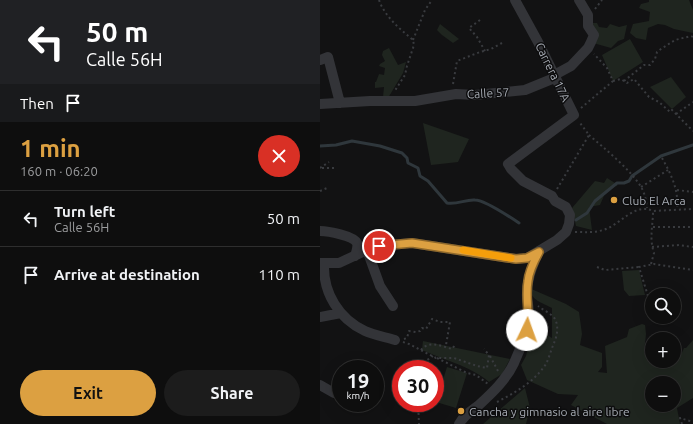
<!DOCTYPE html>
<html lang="en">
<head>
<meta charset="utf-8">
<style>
  body { margin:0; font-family:Ubuntu,sans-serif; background:#1c1c1c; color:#f1f3f6; height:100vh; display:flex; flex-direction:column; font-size:15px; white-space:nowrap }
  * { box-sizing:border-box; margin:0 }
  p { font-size:13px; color:#9b9c9e }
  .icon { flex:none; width:22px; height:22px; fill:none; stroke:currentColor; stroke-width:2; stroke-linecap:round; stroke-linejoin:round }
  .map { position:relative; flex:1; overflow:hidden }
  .side { display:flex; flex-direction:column; background:#0e0e0e; width:320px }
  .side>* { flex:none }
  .guide { background:#202124; color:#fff; overflow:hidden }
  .buttons { position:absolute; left:325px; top:288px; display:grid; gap:8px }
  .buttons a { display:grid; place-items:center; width:36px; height:36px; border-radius:50%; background:#0e0e0e; box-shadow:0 4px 16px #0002,0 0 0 1px #2e2e2e; font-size:20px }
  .speed { position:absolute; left:12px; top:360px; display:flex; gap:8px; font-size:20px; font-weight:700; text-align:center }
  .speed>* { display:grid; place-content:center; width:52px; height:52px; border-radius:50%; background:#0e0e0e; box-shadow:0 4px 16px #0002,0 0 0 1px #2e2e2e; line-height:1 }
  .speed small { font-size:10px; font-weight:400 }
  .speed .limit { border:6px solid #d22; background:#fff; color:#111 }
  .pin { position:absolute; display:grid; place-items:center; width:34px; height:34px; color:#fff; margin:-17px; border:2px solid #fff; border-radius:50%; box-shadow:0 1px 4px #0007 }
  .me { position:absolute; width:44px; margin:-22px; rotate:3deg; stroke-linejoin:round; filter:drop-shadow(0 0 3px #0008) }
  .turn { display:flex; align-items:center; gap:14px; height:84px; padding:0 20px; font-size:18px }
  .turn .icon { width:52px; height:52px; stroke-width:2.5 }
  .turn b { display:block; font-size:28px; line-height:34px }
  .then { display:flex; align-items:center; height:38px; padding:0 20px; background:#0003; gap:8px; font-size:15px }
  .round { display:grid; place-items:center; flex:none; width:42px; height:42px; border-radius:21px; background:#1c1c1c }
  .overview { display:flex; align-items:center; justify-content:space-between; height:68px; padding:0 20px }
  h1 { font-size:24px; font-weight:700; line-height:30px; color:#dca041 }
  .cta { display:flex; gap:8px; margin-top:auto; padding:8px 20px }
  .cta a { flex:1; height:46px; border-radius:24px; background:#dca041; color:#111; font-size:16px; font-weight:700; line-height:46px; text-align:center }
  .cta a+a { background:#1c1c1c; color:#f1f3f6 }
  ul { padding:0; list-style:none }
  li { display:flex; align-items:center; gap:12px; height:56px; padding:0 20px; border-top:1px solid #2e2e2e }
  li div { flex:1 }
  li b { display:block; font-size:15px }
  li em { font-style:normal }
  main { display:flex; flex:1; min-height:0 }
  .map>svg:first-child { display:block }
  .green { fill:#1f251f; fill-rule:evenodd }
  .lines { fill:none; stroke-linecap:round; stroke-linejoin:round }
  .stream { stroke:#2f373c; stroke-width:3 }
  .path { stroke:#393b3f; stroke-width:2; stroke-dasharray:2 3; stroke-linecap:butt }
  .minor { stroke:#333438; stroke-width:10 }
  .route-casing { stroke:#8f682a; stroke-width:10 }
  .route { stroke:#dca041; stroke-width:7 }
  .slow { stroke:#f59e0b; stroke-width:7 }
  .poi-dot { fill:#dca041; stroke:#0d0d0e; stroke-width:1.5 }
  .labels { text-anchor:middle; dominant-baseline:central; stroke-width:3; stroke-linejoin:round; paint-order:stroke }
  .street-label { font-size:12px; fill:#a5aab2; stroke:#0d0d0e }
  .poi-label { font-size:12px; fill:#a5aab2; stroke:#0d0d0e; text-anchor:start }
</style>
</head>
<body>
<main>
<section class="side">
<div class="guide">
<div class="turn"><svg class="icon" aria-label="left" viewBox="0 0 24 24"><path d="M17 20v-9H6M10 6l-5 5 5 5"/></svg><div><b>50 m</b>Calle 56H</div></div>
<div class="then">Then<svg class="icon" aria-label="arrive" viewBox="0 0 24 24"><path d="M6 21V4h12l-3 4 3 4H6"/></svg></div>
</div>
<div class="overview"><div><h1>1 min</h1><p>160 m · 06:20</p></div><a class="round" style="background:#d93025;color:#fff"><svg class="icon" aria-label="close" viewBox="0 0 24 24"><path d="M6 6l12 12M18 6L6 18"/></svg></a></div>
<ul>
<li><svg class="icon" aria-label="left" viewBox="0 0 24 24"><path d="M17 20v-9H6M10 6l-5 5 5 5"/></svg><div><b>Turn left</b><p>Calle 56H</p></div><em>50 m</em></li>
<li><svg class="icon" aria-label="arrive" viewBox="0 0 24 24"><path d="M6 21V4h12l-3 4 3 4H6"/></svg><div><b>Arrive at destination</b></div><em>110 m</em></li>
</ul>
<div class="cta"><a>Exit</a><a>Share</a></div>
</section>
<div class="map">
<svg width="373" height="424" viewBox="0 0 373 424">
  <rect width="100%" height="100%" fill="#121213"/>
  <path class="green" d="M329 0H369L373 10V33L354 29 345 25 338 24 328 28 326 40 316 38 310 33 313 24 329 21 330 12 319 8 321 4 329 2Z
    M271 23H277L279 27 287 28 290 24 299 27 307 25 304 39 298 41 291 48 273 43Z
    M120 24 139 39 133 43 122 35 117 30Z
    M310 39 323 62 293 81 282 55Z
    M69 48 78 65 86 62 83 73 68 98 63 97 64 87 55 88V82H56L59 74 64 75 65 68 59 66 60 64 65 61 62 55 63 51Z
    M351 77 366 97 352 109 330 87Z
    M103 123 149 139 138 162 111 165Z
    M287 178 298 185 286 191 280 205 269 207 272 230 256 226 252 208 275 181 284 183Z
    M319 270 325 295 309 296 304 290 302 271Z
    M209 288 246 304 259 312 262 334 260 345 282 353V367L278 372 287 373 285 346 307 337 309 329 322 324 325 325 326 334 324 353 332 356V361H354V354L360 357 364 348H366L373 340V398L357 408 360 424H287L251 405 258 395 238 394 207 380 201 365 206 356 213 326 232 338V308C221 302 212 301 209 288ZM332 383H354V405H332Z
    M103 341 190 359 182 374 169 382C151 366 123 360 102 350Z
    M127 367 147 373 136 408 116 402Z
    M205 388 210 408 206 424H163Z"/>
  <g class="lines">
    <path class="stream" d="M0 146 16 145 32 141 60 146 82 153 87 158 88 163 98 168 100 176 108 181 127 203C137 205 146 199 155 200 164 200 190 217 199 223
      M256 220 267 213 275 201 297 183H304L309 181 312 176 341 156 373 145"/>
    <path class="path" d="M59 0C65 17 80 29 93 40L94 45 87 66 85 75 74 92
      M275 9 282 0
      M160 20 149 28 157 37 165 51
      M93 40 105 10 112 0
      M293 81 301 79 307 83 314 79 329 97 339 102 350 112 352 110 373 131
      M304 81 324 65H330L335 59 337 52 341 49 355 40 371 36 373 37
      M133 84 137 61 160 52 171 49 182 43
      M261 108 293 81 287 68 274 54
      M356 114 373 102
      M269 135C284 148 311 170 321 187 325 193 326 201 327 208
      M342 158C351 174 359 190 357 209
      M0 168 9 162
      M2 168H17
      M321 187 348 170
      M237 189 269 135 260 123
      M357 190 373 192
      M0 191 7 188
      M333 227H372
      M255 232C265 232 274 233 283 230 301 225 314 202 333 211L373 209
      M332 247 359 245 373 247
      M331 264 334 253C329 238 333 226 333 211
      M277 267 285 270 319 267
      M328 296 319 267 334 264 373 270
      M84 339 87 338 89 331 96 332 100 331 102 328 106 329 112 319 120 322H130L126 345
      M83 342 89 344 116 358H134L157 366 167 368 169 355 164 349
      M101 350C109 340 121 346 132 349L135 345
      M170 356 178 371
      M117 358 147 373 156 375 168 384
      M96 369V368L113 356
      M177 402C196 392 214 382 226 364 229 358 231 350 234 343 237 336 239 327 235 319 232 314 223 310 218 306
      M98 403 99 424
      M362 424 360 418 373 422"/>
    <path class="minor" d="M0 60 8 57 20 103
      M0 104 50 101H95L136 94 155 95 205 90 232 79 238 73 251 66 268 48 271 42 274 35 268 26V15L259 0
      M0 231C8 231 34 236 37 243 38 246 36 253 35 256
      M47 250 60 286 73 306
      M0 263H19L47 250 59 246 92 243 196 259 207 258 237 240 246 232 249 224 250 215 246 207 235 201 232 196 203 181 191 169 188 164 254 115 218 42 195 0
      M4 264C3 293 19 319 45 331 54 335 65 337 75 340
      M0 317 21 313
      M0 385 14 393
      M139 424C145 414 150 412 159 405 172 393 186 380 194 363 200 349 207 334 209 320 210 313 208 305 207 298 206 281 212 267 219 251"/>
  </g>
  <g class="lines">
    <g class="route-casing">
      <path id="route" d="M59 246 92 243 196 259 207 258 219 252C214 261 209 271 208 281 205 297 210 313 207 330"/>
    </g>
    <use href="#route" class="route"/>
    <path class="slow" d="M143 250 191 258"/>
  </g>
  <g class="poi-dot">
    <circle cx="294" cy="200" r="4"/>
    <circle cx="141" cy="411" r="4"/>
  </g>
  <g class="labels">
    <g class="street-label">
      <text transform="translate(233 72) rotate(64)">Carrera 17A</text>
      <text transform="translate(168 93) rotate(-3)">Calle 57</text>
    </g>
    <g class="poi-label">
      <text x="302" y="200">Club El Arca</text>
      <text x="149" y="411">Cancha y gimnasio al aire libre</text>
    </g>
  </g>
</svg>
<div class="buttons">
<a><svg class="icon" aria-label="search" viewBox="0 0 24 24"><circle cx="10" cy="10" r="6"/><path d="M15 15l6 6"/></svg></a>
<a>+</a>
<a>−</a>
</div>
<div class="speed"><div>19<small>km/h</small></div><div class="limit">30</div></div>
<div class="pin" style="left:59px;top:246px;background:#d93025"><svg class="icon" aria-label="arrive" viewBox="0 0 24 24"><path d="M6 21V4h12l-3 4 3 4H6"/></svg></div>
<svg class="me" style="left:207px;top:330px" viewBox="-20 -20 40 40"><circle r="19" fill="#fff"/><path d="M0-13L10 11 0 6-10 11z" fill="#dca041"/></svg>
</div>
</main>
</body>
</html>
